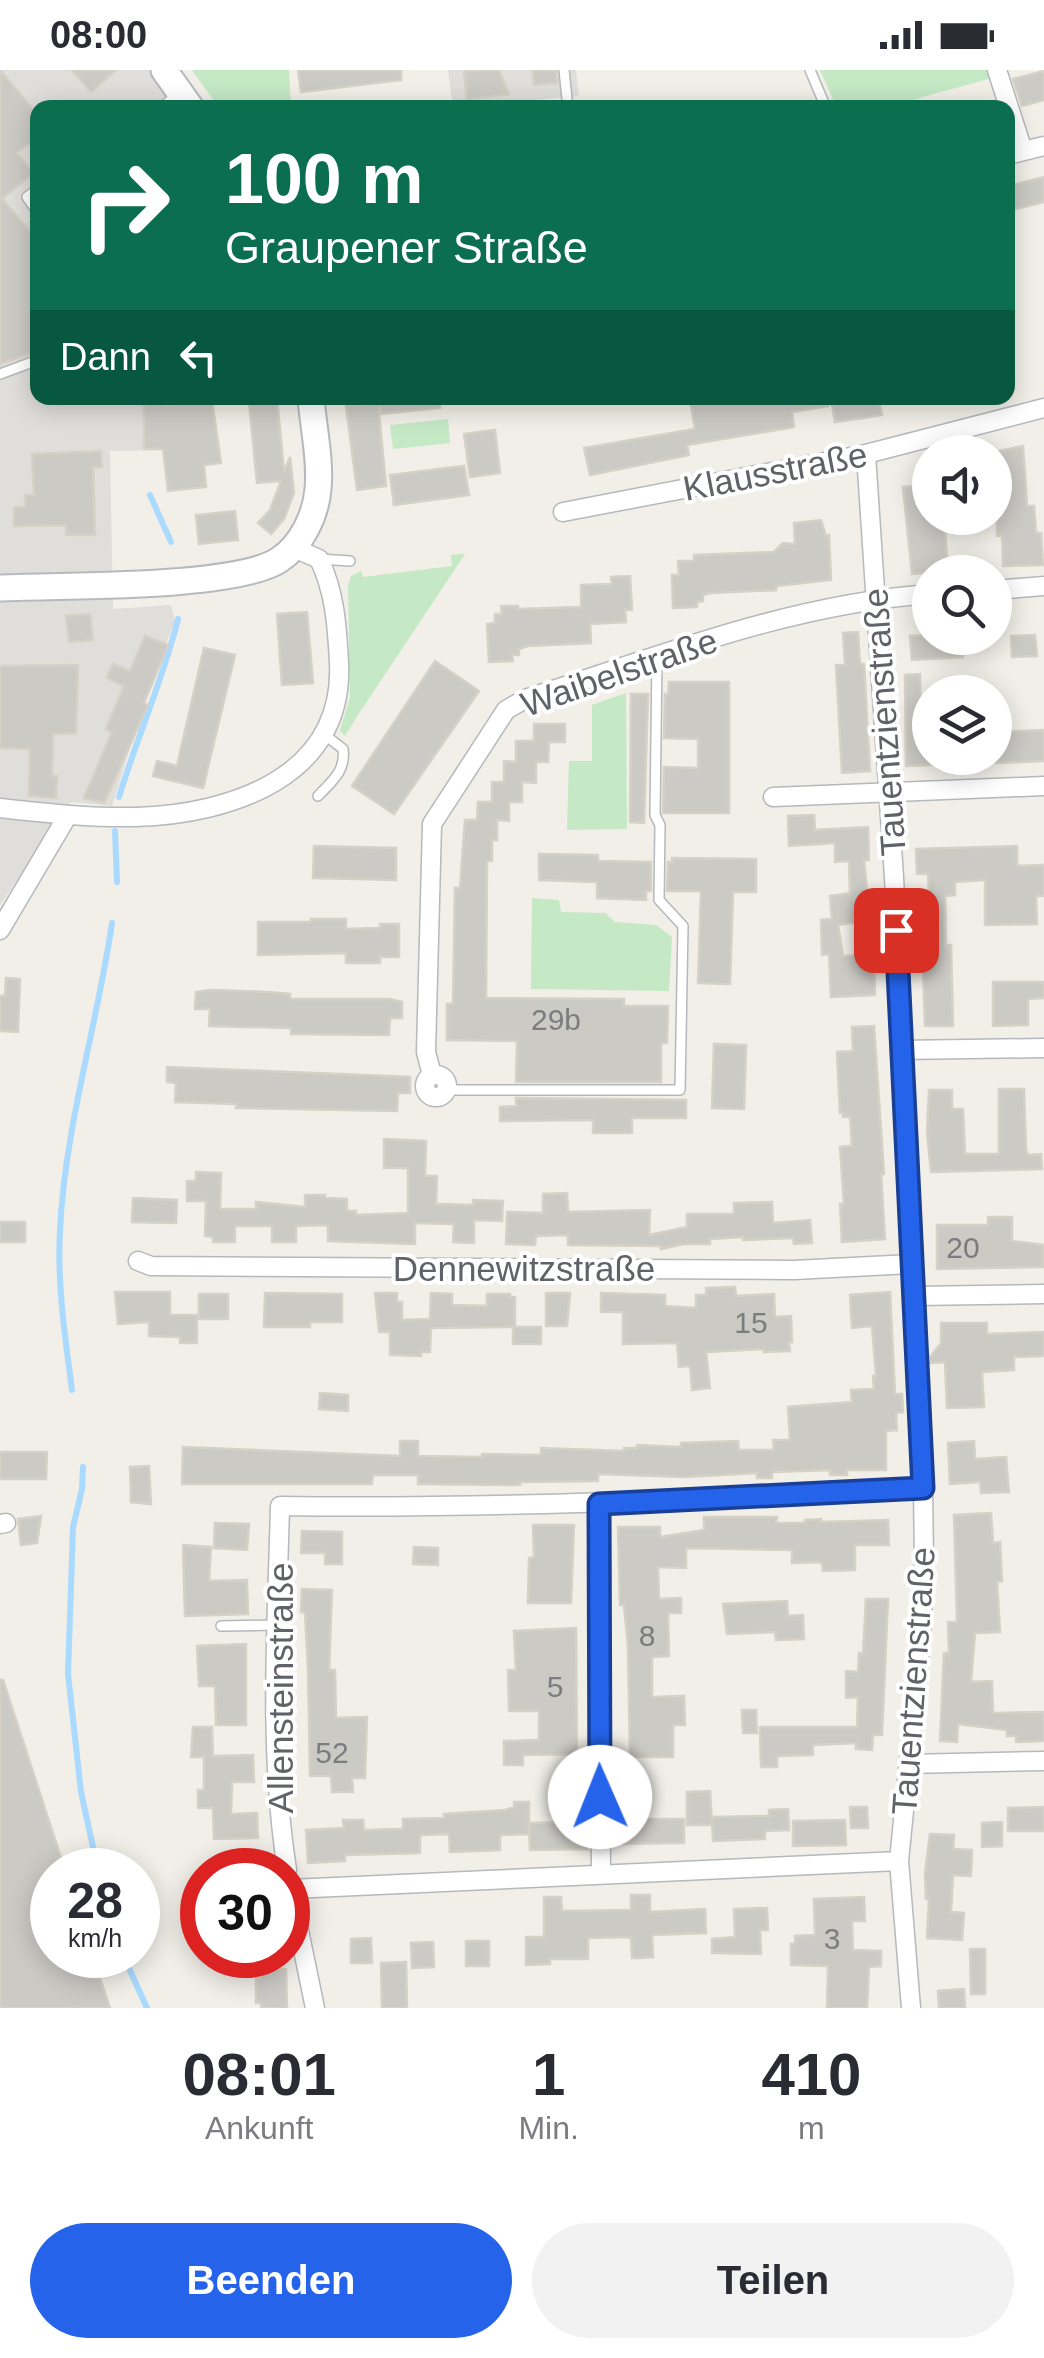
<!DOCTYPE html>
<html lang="de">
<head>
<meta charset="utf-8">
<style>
  body { margin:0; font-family:Helvetica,sans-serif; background:#f2f2f3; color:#2b2b33; height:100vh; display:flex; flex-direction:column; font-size:38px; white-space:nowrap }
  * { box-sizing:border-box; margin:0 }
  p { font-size:32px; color:#7c7c81 }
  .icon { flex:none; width:55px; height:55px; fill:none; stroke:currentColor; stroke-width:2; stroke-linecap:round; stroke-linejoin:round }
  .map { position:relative; height:1938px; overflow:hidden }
  .sheet { display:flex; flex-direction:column; background:#fff; flex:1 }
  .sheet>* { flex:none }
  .hud { position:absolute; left:30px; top:30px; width:985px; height:305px; border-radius:20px; box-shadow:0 5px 25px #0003; background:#0b6e4f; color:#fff; overflow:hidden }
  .tools { position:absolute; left:912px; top:365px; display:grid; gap:20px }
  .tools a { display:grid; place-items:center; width:100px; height:100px; border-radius:50%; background:#fff; box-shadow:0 5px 25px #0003; font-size:50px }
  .speed { position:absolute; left:30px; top:1778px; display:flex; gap:20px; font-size:50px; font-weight:700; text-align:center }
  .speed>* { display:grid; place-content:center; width:130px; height:130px; border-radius:50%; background:#fff; box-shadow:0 5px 25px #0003; line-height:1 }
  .speed small { font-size:25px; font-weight:400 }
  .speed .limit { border:15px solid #d22; background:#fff; color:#111 }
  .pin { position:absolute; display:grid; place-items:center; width:85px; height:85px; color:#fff; margin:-42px; border-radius:20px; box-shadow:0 5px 15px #0006 }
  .me { position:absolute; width:110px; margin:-55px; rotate:359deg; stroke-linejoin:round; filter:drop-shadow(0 0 8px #0008) }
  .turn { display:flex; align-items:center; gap:35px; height:210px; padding:0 30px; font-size:45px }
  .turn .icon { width:130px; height:130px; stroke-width:2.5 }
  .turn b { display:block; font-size:70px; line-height:85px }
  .then { display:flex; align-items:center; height:95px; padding:0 30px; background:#0003; gap:20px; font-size:38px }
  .eta { display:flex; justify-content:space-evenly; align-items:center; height:170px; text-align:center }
  .eta b { font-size:60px; font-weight:700; line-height:70px }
  .primary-button { display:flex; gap:20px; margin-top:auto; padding:20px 30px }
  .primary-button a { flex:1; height:115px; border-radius:60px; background:#2563eb; color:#fff; font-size:40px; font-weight:700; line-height:115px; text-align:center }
  .primary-button a+a { background:#f2f2f3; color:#2b2b33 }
  .status { display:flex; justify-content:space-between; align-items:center; height:70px; padding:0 50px; background:#fff; direction:ltr }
  .status svg { height:28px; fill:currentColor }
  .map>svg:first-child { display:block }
  .industrial { fill:#e0deda }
  .green { fill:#c5e8c5 }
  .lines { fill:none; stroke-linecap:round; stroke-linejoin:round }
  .stream { stroke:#aadaff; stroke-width:6 }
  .building { fill:#cccac5; stroke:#d6d1c6; stroke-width:2.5 }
  .lane-casing { stroke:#b5b8bc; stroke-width:12 }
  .street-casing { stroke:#b5b8bc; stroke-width:21 }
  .secondary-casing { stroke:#b6babf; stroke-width:29 }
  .lane { stroke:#fff; stroke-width:9 }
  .street { stroke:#fff; stroke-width:18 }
  .secondary { stroke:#fff; stroke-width:25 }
  .route-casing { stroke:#184099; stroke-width:25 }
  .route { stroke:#2563eb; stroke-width:18 }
  .labels { text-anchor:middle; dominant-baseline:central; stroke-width:8; stroke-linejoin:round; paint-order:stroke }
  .number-label { font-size:30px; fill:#7a7d7f }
  .street-label { font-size:35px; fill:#5f6368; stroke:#fff }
</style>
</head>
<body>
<div class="status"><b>08:00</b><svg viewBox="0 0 49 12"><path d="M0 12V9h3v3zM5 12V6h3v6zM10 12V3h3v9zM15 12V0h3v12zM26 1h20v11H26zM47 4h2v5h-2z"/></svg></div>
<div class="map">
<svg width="1044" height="1938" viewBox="0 0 1044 1938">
  <rect width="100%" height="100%" fill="#f1efe8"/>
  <path class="industrial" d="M0 0H149L170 30 191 37 38 38V328H164V380L110 381 113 539 171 535 175 550 144 633 112 736 71 732 0 835Z
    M448 0H576L579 26 453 37Z"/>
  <path class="green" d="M192 0H289L291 37H218Z
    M820 0H997L999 6 887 37 837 38Z
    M448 349 450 373 393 379 390 355Z
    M465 484 356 648 345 666 340 660 350 627 348 516 351 506 361 501 363 507 452 496 451 485Z
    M626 623 627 759 567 760 569 691H592V635Z
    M532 828 559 830 561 842 605 843 615 852 656 855 672 867 669 921 531 919Z"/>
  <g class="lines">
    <path class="stream" d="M150 425 171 472
      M119 727C137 667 163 610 178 549
      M115 761 117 812
      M72 1320C65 1267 57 1213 60 1160 65 1056 97 956 112 853
      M83 1397 82 1419 73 1457 68 1604 81 1722 98 1800
      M123 1885 147 1938"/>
  </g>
  <path class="building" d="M0 0 38 45V66L17 83 33 103 2 129 38 170V281L0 294Z
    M72 0H116L91 22Z
    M298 0H401V10L301 22Z
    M482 0H499L509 24 467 29 464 2Z
    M533 0H556L557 13 534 15Z
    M1044 1V30L1022 36 1013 9Z
    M1044 107V132L1008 141V116Z
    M144 328H163V336L212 330 221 393 204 395 206 417 168 421 163 379H144Z
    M379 328H439L440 338 381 344Z
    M736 328H758L759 333 788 328H827L828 336 792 342 794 357 687 375 689 385 590 405 584 378 695 359 691 335Z
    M831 328H878L882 345 835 352Z
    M277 329 284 402 290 387 294 423 284 449 271 464 258 453 270 440 281 411 257 413 249 332Z
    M378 333 386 416 357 420 346 336Z
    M495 360 500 403 470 407 464 364Z
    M1023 376 1027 436H1034L1036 463H1041L1043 495 1003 496 1002 465 997 466 995 382Z
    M101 381 102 397H93L95 465H66V455L14 456V437H25V425H34L32 384Z
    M464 396 469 425 394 435 390 405Z
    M930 415V448H940L941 459H945L948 502 912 504 903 417Z
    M235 441 238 470 199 474 196 445Z
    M821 450 826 466 829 465 831 510 776 516V520L711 523 703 525V531L697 532V537L673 538 672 505H679L678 491H694V485L774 482 783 473 795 474 794 453Z
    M630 506 632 540H625L626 552 590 554 591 573 528 576 519 579V585H512L513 591 489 592 487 554 495 553V544H502L501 536H518V539L581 537V515L612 514 611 507Z
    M307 542 313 613 282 615 277 544Z
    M90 544 93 570 69 572 66 546Z
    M858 562 860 594H864L870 701 842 703 836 595H845L843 563Z
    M930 565 962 568 963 587 912 590 910 566Z
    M1035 565 1037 586 1012 587 1011 566Z
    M145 566 168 575 144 633 148 635 104 733 84 728 112 662 106 659 124 616 107 608 113 594 130 601Z
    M204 578 235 585 203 718 153 706 157 691 177 696Z
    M435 591 479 621 394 744 352 716Z
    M78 595 76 663 53 664 52 706H57L56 728 29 726 30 679 0 678V596Z
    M920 604 921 668 930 667V695L906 696 905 605Z
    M669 612H729V743H663L664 697 698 698V669L664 668 665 624H668Z
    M631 624H648L644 753 630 752Z
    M534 654H565V672H549L548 692H536V713L522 712V732H509V751L497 750V770H492V791H487L486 928 624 929V936H668L667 973H661V1012H516L517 971 447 970V934H453L455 818H460L465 750H477L478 732H492V712H504V691L516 692V671H534Z
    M1044 660V691L996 693 995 662Z
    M814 745 815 760 868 757 869 790H864L870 850 838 855 843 886 874 885 875 925 831 927 829 884 822 885 821 850 832 849 830 826 850 823 849 791 835 792V773L789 776 788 746Z
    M314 776 396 778V810L313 808Z
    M1017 776V796L1044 795V826H1036L1037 854 985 855V810L955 812V825L945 826 946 875H951L953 956H925L921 846H930L928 804H917L916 779Z
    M539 784 598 785V791L651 792V821H646V830L597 828V812L539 810Z
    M672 788 756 789V822H733L730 914 698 913 701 821H667L668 792 672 793Z
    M311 849H346V859L380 858V854H399V887H380V893H346V883L258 885V852H311Z
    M6 908 20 909 18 962 0 961V926H5Z
    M993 912H1044V928L1028 929V955L993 956Z
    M210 920 267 922 290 924V929H390L402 932V948H390L389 965 291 964V958L209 956 210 939H195L196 922Z
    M874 956 884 1104H881L885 1169 842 1172 840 1134H844L840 1077 852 1076 850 1047H843V1043H840L837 982 853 981 852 957Z
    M714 974 746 975 744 1039 712 1038Z
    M167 997 410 1007V1023H398L397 1041 236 1038 237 1034 175 1032 176 1013 167 1012Z
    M999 1019H1024L1026 1080 1028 1085 1041 1084 1042 1099 931 1102 927 1063 929 1020H952V1039H963L965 1084H999Z
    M516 1028 686 1030V1048H632V1063H593V1050L500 1051V1037L516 1036Z
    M384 1069 426 1071 425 1106H437L436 1134 473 1135V1130L503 1131 502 1151 474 1150V1173L453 1172 454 1154 415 1153V1174L328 1171V1155L296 1156V1172H272V1156H235V1172H213V1167L205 1166 206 1131H187V1111H196V1102L221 1103 220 1139H256V1132L305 1137V1125H325V1128L347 1129V1141H356L355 1145 408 1143V1098H384Z
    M567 1123 568 1142 650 1140 649 1165 687 1157V1144H734V1133L772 1132 773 1153 810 1150 812 1173 794 1174 793 1168 743 1170V1167L710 1169V1174H684L661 1179 660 1176 568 1175V1165L536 1166 535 1175 506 1174 507 1142 543 1143V1124Z
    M133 1128 177 1130 176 1153 132 1152Z
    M988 1147H1012V1171L1043 1175V1197L937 1199V1155H988Z
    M0 1152H25V1172H0Z
    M735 1217 736 1226 774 1224 775 1247 791 1246 792 1272H789L790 1281 764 1282V1279L706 1282 710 1318 692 1320 690 1296 679 1297 677 1273 623 1274V1242H601V1223L665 1225V1236L696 1238V1225H706V1218Z
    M115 1222H170V1245H197V1273H180V1267L149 1266V1252L118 1254Z
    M890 1222 895 1324H902L903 1342 896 1343 897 1360 886 1361V1400H847V1405H830V1400L772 1402V1408H757V1403L685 1407 598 1404V1411L520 1412V1415L418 1414V1405H373L372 1414H182L183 1377 400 1386V1371H418V1386L482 1387V1384L541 1385V1378L624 1381V1378H637V1375L681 1377V1373L738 1371 739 1380H774L773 1370H790L788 1337 852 1332 851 1320 874 1319 873 1306H876L872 1256 852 1258 850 1225Z
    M265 1223 342 1224V1252H310V1257H264Z
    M375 1223H397V1232H402V1250L430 1249 431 1223 452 1224V1235L487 1236V1224H510V1227H515V1257H541V1274H513V1257L431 1258 430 1282H421V1286L390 1285V1262H379Z
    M546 1223H570L567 1256H546Z
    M199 1224H228V1249H199Z
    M941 1253H987V1264L1044 1262V1286L1014 1287V1300L982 1302 984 1337 947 1338 945 1292 930 1293 929 1288 941 1273Z
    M320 1323 348 1325V1341L319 1339Z
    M974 1371 975 1389 1006 1387 1009 1422 981 1423 980 1412 950 1414 948 1373Z
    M0 1382H47L46 1409H0Z
    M149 1396 151 1434 131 1432 130 1397Z
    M991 1443 993 1473 1000 1472 1002 1511 997 1512 1000 1562 975 1563 971 1612 992 1611 993 1643 1044 1642V1671L1016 1672V1666H1007V1660L958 1654 957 1672 940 1671 944 1583H949L948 1552H957L954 1445Z
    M41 1446 37 1473 21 1475 18 1449Z
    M704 1447H777L776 1453H805V1450L821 1449V1452L888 1450 889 1475H855V1500L823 1501 822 1492 792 1493V1480L686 1478V1498L658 1497 659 1529 681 1528V1543H668L669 1586 652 1587V1627L684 1626 685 1655H673V1687H630L628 1577 624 1535H620L618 1457H660V1467L704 1460Z
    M215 1453 249 1454 247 1480 214 1478Z
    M533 1455H574L571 1533H528L529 1488 534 1487Z
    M302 1461 342 1462V1494H325V1483H301Z
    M183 1475 211 1477 209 1511 247 1510 248 1544 185 1546Z
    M414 1477 438 1478V1495L413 1494Z
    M302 1519 332 1520 329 1600H335L336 1648 367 1647 365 1708H352L353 1722H332L331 1706H310L308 1599 305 1542H301Z
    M866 1529H888L882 1665H873L872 1680 856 1679V1673L813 1675V1685L777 1686V1697H761L760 1657H857L858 1627 846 1628V1601L858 1602 859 1583 863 1584Z
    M787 1531 788 1546 803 1545 804 1569 776 1570 775 1562 727 1564 723 1534Z
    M576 1558 577 1684 523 1685V1695H504V1671L539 1670V1641H509L508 1600H516L514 1561Z
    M246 1574V1655H216L215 1616H199L197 1576Z
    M0 1610H3L65 1800H52V1885H92L110 1938H0Z
    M742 1640H756L757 1663H743Z
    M193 1657H212L213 1686 253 1685 254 1712H232L231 1744 257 1743 258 1768 214 1769 213 1738H198V1720H204V1687H191Z
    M615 1698H638V1749H684V1773L613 1774Z
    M710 1721 712 1755H687V1722Z
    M514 1732H529V1764L500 1765V1780L450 1782 449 1764 420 1765V1783L345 1785V1791L308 1793 306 1760 344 1758 343 1750H363L364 1760 403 1759V1749L444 1748V1744L505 1740 514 1737Z
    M850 1737H867L868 1758H851Z
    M1044 1737V1761H1008V1738Z
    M788 1739 789 1760 765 1761V1769L713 1771 712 1747 769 1746V1740Z
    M588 1741V1779L530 1780 529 1753 574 1752V1742Z
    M845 1750 846 1775 793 1776V1751Z
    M1002 1752V1776L982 1777V1753Z
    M930 1764 954 1765 953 1779 972 1780 971 1806 953 1805 951 1842 964 1843 962 1870 927 1868 929 1829H926L925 1804Z
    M631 1825H650V1842L705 1839 706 1863 652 1865 653 1887 642 1888H632L631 1867 588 1868V1889H550V1894L526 1895V1867H544V1827H561L562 1841 631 1840Z
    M864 1827 865 1851H852L853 1880 881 1881V1896L869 1897 867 1938H827L828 1896 791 1895V1874H795V1866L815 1865 814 1829Z
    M767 1838 768 1860H760L761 1884 712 1883V1869L735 1867 734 1839Z
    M371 1868 372 1893H351V1869Z
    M466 1871H489V1896H466Z
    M433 1872 434 1897 412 1898 411 1873Z
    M970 1879H985V1924H971Z
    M406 1892 407 1938H382L381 1893Z
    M260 1899H286L287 1938H261V1933H256V1908H260Z
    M964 1919 965 1938H939L938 1921Z"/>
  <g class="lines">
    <g class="lane-casing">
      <path id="lane" d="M564 0 568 38
        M810 0 826 38
        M160 38 178 25
        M38 119 27 127 38 143
        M0 304 38 290
        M319 489 350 491
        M318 726C332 711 346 701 343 679L325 665
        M446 1020H680L683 856 659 830 660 755 655 745 657 587
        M221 1556 277 1555"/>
    </g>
    <g class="street-casing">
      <path id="street" d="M997 0 1023 81
        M1008 85 1044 76
        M866 384 894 807 923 1418 924 1491 921 1569 899 1791 911 1938
        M563 442 866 384 1044 338
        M995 520 1044 516
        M773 727 1044 716
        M0 738C46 743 90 748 136 747 231 744 345 707 339 592 337 556 335 522 319 489L294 478
        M0 860 68 745
        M900 980 1044 978
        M432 1005 426 982 432 754 506 640 525 629C657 587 790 534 930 524
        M425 1016a11 11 0 1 1 22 0a11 11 0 1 1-22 0Z
        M138 1191 151 1196 794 1200 911 1194
        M913 1226 1044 1224
        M599 1434 601 1802
        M0 1454 6 1453
        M909 1694 1044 1691
        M287 1800C268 1679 277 1558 280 1436 495 1439 708 1429 923 1418
        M289 1812 315 1938
        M291 1819 899 1791"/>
    </g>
    <g class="secondary-casing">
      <path id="secondary" d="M164 0 191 38
        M0 518C59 515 235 519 279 490 301 476 316 445 318 419 321 390 313 356 311 328"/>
    </g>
    <use href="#lane" class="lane"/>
    <use href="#street" class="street"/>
    <use href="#secondary" class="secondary"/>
  </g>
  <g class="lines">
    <g class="route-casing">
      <path id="route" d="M600 1727 599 1434 923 1418 896 860"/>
    </g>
    <use href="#route" class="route"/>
  </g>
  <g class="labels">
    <g class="number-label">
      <text x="556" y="949">29b</text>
      <text x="963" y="1177">20</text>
      <text x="751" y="1252">15</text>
      <text x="647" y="1565">8</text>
      <text x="555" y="1616">5</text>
      <text x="332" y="1682">52</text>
      <text x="832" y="1868">3</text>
    </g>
    <g class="street-label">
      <text transform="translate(775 401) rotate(-11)">Klausstraße</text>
      <text transform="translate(619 602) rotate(-19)">Waibelstraße</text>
      <text transform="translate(884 652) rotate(-94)">Tauentzienstraße</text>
      <text x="524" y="1198">Dennewitzstraße</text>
      <text transform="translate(913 1611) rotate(-86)">Tauentzienstraße</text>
      <text transform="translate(280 1618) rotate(-90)">Allensteinstraße</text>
    </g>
  </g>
</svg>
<div class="tools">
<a><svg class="icon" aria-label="sound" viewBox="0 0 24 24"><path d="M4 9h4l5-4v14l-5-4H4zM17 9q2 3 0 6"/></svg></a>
<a><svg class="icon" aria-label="search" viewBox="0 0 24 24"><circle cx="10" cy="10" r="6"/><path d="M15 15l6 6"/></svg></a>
<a><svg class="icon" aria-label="layers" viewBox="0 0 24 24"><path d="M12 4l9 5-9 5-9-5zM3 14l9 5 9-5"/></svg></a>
</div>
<div class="speed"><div>28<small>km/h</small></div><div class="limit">30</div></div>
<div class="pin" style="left:896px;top:860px;background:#d93025"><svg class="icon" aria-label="arrive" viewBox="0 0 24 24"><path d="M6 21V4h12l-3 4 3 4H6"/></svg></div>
<svg class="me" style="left:600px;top:1727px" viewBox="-20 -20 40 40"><circle r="19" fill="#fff"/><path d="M0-13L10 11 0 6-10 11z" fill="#2563eb"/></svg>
<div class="hud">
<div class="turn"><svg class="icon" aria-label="right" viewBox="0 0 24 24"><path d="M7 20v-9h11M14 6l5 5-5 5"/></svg><div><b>100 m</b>Graupener Straße</div></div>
<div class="then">Dann<svg class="icon" aria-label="left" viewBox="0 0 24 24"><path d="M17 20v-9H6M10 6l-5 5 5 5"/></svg></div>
</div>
</div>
<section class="sheet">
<div class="eta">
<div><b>08:01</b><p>Ankunft</p></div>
<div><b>1</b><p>Min.</p></div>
<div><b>410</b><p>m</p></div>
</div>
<div class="primary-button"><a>Beenden</a><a>Teilen</a></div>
</section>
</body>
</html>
